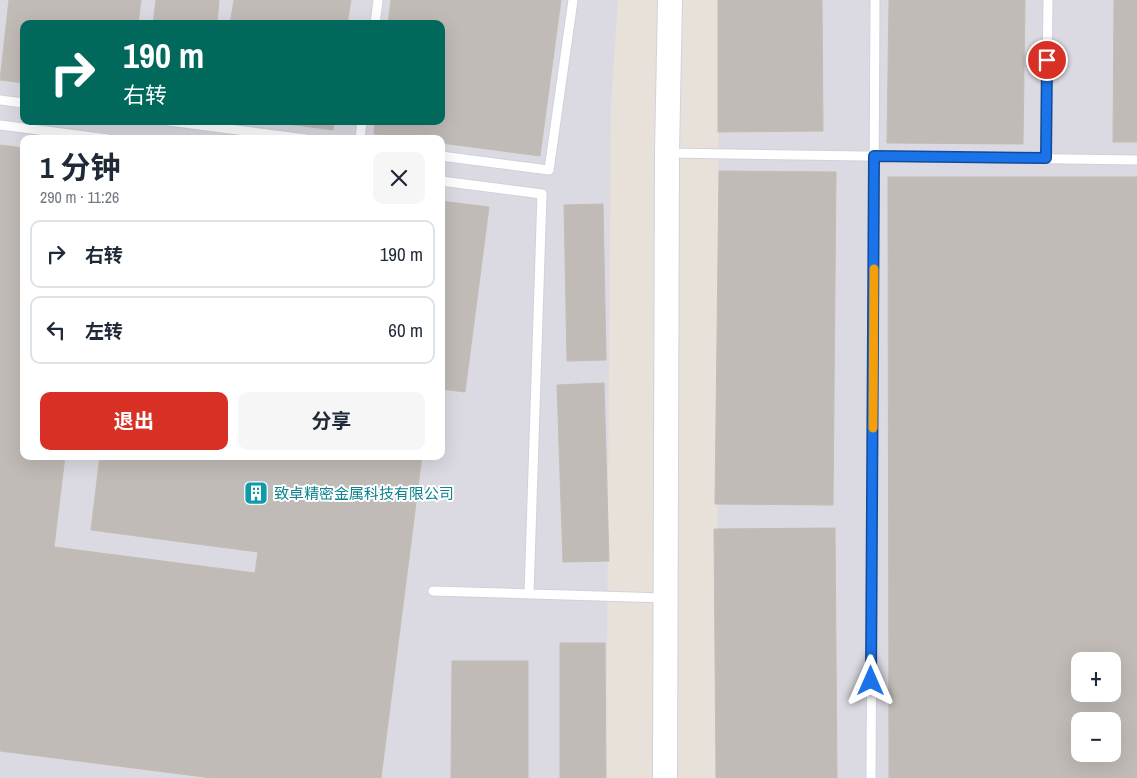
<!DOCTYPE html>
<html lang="zh">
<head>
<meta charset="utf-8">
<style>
  body { margin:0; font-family:"Archivo Narrow","Noto Sans SC",sans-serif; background:#f6f6f7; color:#1f2937; height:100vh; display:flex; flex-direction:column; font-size:19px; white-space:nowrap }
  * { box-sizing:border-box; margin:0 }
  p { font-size:16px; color:#747a83 }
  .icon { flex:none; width:28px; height:28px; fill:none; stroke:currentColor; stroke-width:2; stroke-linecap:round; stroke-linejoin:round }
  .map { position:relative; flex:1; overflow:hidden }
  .sheet { position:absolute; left:20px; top:135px; width:425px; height:325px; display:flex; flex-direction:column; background:#fff; border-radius:10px; box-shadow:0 5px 20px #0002 }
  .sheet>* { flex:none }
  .guide { position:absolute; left:20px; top:20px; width:425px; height:105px; border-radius:10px; box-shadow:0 5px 20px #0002; background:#00695c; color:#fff; overflow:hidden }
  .tools { position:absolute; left:1071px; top:652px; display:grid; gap:10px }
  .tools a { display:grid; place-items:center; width:50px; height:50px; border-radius:10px; background:#fff; box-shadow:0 5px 20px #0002; font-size:25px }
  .pin { position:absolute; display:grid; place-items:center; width:42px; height:42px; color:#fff; margin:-21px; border:2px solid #fff; border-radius:50%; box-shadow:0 1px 5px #0007 }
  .me { position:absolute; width:55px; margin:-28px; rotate:0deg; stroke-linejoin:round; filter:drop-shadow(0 0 4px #0008) }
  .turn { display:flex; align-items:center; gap:18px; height:105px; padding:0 20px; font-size:22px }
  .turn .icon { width:65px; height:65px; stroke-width:2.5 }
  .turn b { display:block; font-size:35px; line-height:42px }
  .round { display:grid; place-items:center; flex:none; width:52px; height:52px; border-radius:10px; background:#f6f6f7 }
  .summary { display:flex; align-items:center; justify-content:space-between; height:85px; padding:0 20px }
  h1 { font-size:30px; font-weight:700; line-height:38px }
  .cta { display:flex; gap:10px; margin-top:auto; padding:10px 20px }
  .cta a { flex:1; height:58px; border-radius:10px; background:#d93025; color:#fff; font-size:20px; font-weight:700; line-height:58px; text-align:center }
  .cta a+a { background:#f6f6f7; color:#1f2937 }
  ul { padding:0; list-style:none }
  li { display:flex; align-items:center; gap:15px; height:68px; margin:0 10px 8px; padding:0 10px; border:2px solid #e0e1e3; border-radius:10px }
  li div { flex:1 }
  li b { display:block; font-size:19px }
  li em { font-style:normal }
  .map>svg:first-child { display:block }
  .industrial { fill:#dbd9e1; fill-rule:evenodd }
  .building { fill:#c0bbb6; stroke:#c3bdb3; fill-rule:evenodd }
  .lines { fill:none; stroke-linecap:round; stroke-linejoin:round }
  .lane-casing { stroke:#cfd2de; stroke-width:11 }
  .secondary-casing { stroke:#cfd2de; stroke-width:26 }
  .lane { stroke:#fff; stroke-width:9 }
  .secondary { stroke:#fff; stroke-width:24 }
  .route-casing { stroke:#114b97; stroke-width:12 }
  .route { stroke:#1a73e8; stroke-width:9 }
  .slow { stroke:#f59e0b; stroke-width:9 }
  .labels { text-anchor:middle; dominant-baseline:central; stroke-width:4; stroke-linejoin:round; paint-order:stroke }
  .culture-label { font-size:15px; fill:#0d838f; stroke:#fff; text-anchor:start }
</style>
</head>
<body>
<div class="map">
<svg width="1137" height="778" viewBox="0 0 1137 778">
  <rect width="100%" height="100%" fill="#e8e1d9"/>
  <path class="industrial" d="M0 0H618L611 103 606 778H0ZM24 24H441V121H24ZM24 139H441V456H24Z
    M719 0H1137V778H717ZM1080 661H1112V694H1080ZM1080 721H1112V754H1080Z"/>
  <path class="building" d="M9 0H141L138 24H24V83L0 80Z
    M156 0H219L217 24H153Z
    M234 0H351L347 24H230Z
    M391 0H561L540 156 441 143V139H410L374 134 375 121H441V24H388Z
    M718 0H822L823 131 718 132Z
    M889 0H1025L1023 144 887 143Z
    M1114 0H1137V142H1113Z
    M266 121H334L333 130Z
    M0 145 24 148V456H65L54 547 255 573 258 552 91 530 100 456H422L381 778H212L0 751Z
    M719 171 836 172 833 505 715 504Z
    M888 177H1137V778H889ZM1080 661H1112V694H1080ZM1080 721H1112V754H1080Z
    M441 201 489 207 465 392 441 389Z
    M603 204 606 360 567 361 564 205Z
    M604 383 609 561 563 562 557 385Z
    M835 528 837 778H716L714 529Z
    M560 643H605L606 778H560Z
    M452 661H528V778H451Z"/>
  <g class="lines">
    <g class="lane-casing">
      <path id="lane" d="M375 24 378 0
        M0 100 24 103
        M169 121 306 139
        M0 125 108 139
        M360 139 362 121
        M667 153 1137 160
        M441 156 549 170 573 0
        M1046 159 1048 0
        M441 181 542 194 529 594
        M433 591 665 598
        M871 778 875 0"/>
    </g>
    <g class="secondary-casing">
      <path id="secondary" d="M665 778 667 153 670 0"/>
    </g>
    <use href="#lane" class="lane"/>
    <use href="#secondary" class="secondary"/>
  </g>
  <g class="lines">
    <g class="route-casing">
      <path id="route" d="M871 681 874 156 1046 158 1047 60"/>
    </g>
    <use href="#route" class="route"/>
    <path class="slow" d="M873 428 874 269"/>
  </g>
  <defs>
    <g id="building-square" transform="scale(1.25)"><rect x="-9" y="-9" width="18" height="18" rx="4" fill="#0f9aa8" stroke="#fff"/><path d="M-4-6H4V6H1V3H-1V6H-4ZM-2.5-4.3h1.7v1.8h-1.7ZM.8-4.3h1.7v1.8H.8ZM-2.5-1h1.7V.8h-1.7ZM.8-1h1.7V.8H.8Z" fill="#fff"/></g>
  </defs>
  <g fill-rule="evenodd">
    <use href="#building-square" x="256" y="493"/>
  </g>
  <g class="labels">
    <g class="culture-label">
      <text x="274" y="493">致卓精密金属科技有限公司</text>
    </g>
  </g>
</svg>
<div class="tools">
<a>+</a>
<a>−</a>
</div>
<div class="pin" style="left:1047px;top:60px;background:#d93025"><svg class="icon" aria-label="arrive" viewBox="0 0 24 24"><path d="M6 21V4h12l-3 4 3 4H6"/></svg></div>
<svg class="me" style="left:871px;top:681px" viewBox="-20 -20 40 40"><path d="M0-17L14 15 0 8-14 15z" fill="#1a73e8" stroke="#fff" stroke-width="4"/></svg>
<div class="guide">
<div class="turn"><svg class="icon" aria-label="right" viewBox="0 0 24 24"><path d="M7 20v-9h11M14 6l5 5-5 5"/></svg><div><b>190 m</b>右转</div></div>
</div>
<section class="sheet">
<div class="summary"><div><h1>1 分钟</h1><p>290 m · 11:26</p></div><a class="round"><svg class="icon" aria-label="close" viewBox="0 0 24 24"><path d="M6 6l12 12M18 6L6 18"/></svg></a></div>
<ul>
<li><svg class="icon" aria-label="right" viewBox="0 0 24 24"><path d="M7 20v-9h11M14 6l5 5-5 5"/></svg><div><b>右转</b></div><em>190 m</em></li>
<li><svg class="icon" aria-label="left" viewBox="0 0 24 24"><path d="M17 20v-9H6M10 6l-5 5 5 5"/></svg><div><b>左转</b></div><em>60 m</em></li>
</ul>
<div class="cta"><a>退出</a><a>分享</a></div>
</section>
</div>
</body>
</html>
